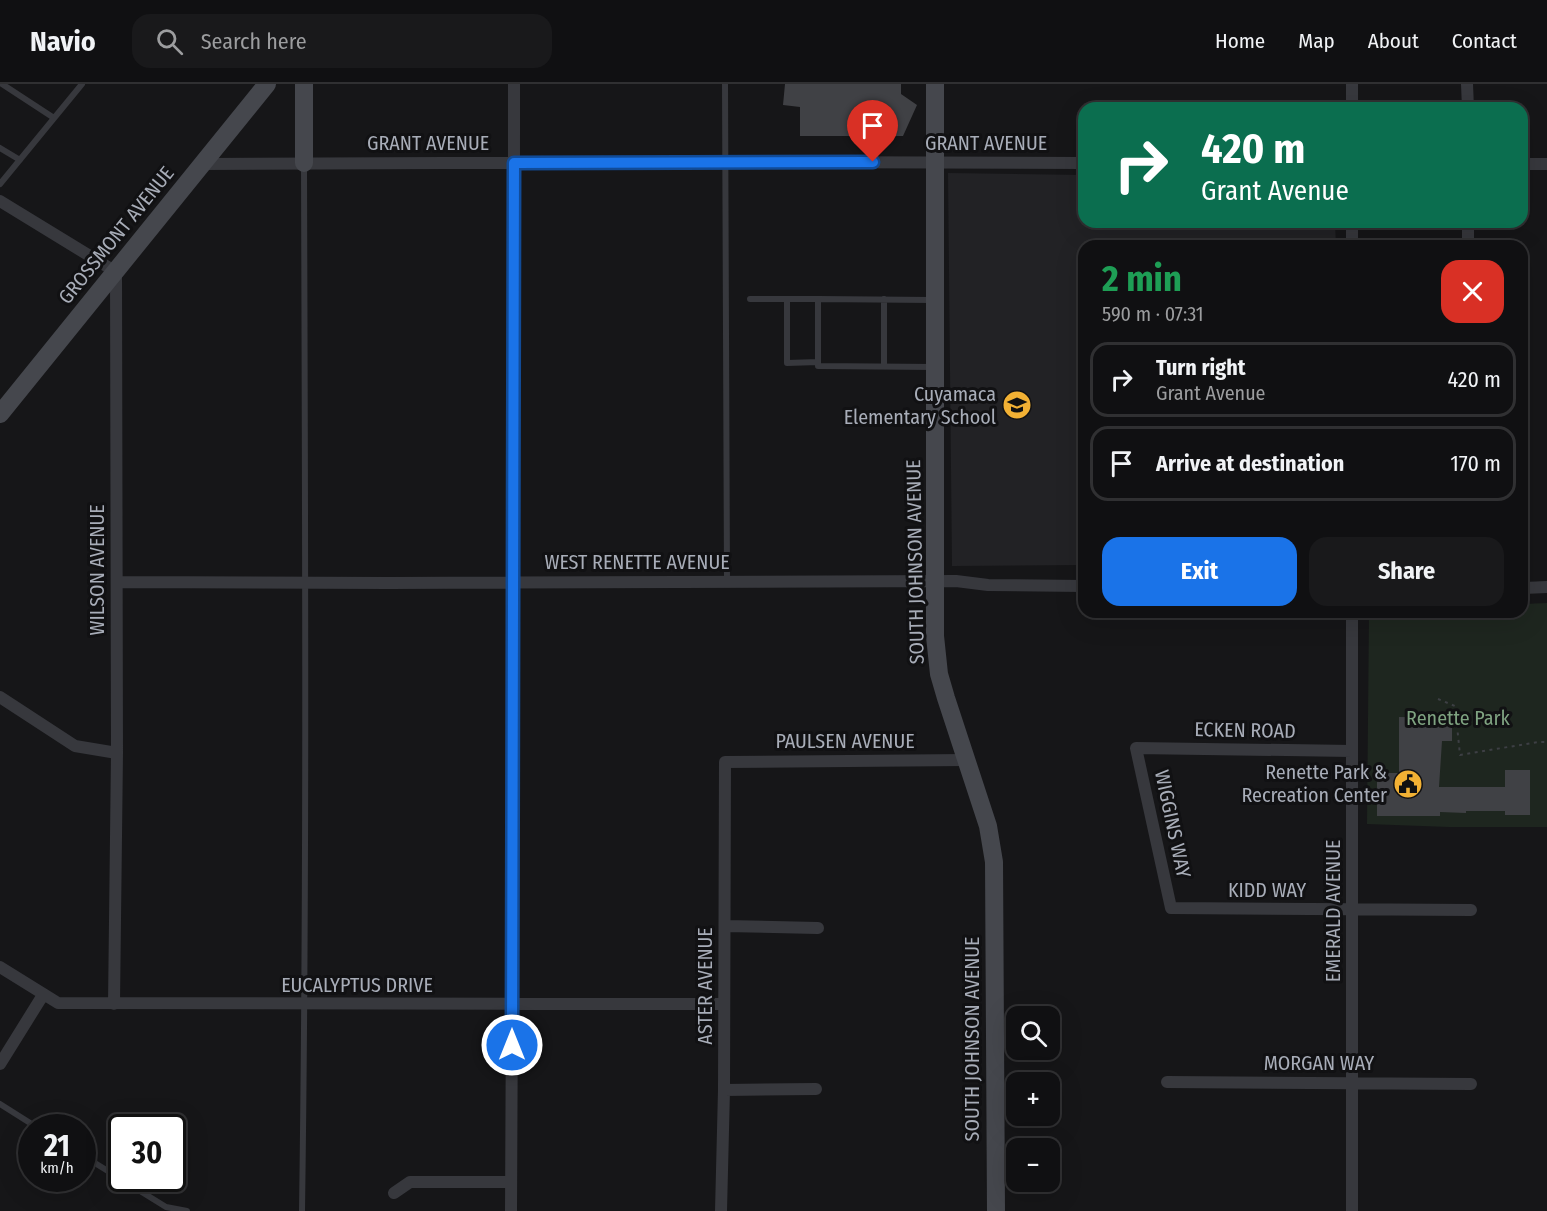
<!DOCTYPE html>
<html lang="en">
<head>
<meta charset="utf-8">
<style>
  body { margin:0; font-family:"Fira Sans Condensed",sans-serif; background:#19191b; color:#f1f3f6; height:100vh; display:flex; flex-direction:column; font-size:22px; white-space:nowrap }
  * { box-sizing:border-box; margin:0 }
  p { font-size:20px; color:#9c9d9f }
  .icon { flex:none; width:33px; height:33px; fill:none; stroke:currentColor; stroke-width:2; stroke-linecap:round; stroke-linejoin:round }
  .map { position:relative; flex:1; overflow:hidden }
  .details { position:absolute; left:1078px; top:156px; width:450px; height:378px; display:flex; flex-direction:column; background:#101012; border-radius:18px; box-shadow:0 6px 24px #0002,0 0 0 2px #303032 }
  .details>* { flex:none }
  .hud { position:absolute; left:1078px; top:18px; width:450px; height:126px; border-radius:18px; box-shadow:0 6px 24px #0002,0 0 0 2px #303032; background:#0b6e4f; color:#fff; overflow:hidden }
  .buttons { position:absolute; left:1006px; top:922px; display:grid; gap:12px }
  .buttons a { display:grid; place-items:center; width:54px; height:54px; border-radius:12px; background:#101012; box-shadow:0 6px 24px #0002,0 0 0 2px #303032; font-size:30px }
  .speed { position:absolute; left:18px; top:1030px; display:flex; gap:12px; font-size:30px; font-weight:700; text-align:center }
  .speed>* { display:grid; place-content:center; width:78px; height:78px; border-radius:50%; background:#101012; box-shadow:0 6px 24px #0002,0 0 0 2px #303032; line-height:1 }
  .speed small { font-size:15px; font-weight:400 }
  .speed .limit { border:3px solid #111; border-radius:9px; background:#fff; color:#111 }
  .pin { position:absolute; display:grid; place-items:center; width:51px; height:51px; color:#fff; margin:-62px -26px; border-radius:50% 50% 50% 0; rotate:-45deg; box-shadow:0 0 6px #0007 }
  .pin .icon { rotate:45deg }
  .me { position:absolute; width:66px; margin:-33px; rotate:0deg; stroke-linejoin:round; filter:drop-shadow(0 0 4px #0008) }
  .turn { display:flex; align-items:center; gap:21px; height:126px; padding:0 24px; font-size:27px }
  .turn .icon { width:78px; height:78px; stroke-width:2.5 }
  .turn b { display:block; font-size:42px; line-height:51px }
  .round { display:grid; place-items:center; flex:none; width:63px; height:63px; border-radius:18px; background:#19191b }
  .summary { display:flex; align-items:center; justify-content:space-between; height:102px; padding:0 24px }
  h1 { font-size:36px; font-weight:700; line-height:45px; color:#1e9e55 }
  .cta { display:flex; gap:12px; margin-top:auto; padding:12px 24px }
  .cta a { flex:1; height:69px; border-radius:18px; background:#1a73e8; color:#fff; font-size:24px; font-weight:700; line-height:69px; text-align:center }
  .cta a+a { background:#19191b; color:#f1f3f6 }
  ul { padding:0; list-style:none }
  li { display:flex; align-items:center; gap:18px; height:75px; margin:0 12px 9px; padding:0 12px; border:3px solid #303032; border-radius:18px }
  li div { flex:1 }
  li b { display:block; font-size:22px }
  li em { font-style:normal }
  header { display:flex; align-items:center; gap:36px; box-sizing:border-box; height:84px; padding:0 30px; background:#101012; border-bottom:2px solid #303032 }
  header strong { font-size:28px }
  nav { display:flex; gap:33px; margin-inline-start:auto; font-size:21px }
  .search { width:420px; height:54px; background:#19191b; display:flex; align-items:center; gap:15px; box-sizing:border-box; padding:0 21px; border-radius:18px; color:#9c9d9f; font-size:22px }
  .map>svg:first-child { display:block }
  .built { fill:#222225 }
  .green { fill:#1e261f }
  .building { fill:#404145 }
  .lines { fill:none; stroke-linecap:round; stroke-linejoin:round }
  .path { stroke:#3d3f44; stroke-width:2; stroke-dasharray:3 4.5; stroke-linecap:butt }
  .lane { stroke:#37383d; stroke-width:6 }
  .street { stroke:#37383d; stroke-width:12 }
  .secondary { stroke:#45474d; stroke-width:18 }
  .route-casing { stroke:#114b97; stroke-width:15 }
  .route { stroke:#1a73e8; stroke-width:10 }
  .labels { text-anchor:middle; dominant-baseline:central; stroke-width:6; stroke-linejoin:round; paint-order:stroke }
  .street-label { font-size:20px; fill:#a8adb8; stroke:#111113 }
  .poi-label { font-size:20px; fill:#a8adb8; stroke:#111113; text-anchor:end }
  .park-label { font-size:20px; fill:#7fa381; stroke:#111113 }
</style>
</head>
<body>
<header>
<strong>Navio</strong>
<div class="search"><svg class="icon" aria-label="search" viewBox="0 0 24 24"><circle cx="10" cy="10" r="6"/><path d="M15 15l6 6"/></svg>Search here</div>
<nav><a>Home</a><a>Map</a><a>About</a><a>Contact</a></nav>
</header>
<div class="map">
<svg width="1547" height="1127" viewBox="0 0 1547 1127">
  <rect width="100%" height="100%" fill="#161618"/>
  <path class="built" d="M948 89 1084 91V138H1335L1336 162H1084V481L952 482Z"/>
  <path class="green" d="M1547 519V743H1449L1367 740 1369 528H1522L1523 520Z"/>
  <path class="building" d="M785 0H901V10L917 21 903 52H800V23L783 21Z
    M1399 633 1452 634V657H1442L1439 703H1505V686H1530V731H1505V727H1466V729L1440 728V732H1377V698L1379 696V692H1384L1385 689H1399Z"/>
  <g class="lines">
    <path class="path" d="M1438 615 1455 622 1460 671 1538 658H1547"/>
    <path class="lane" d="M2 0 54 34
      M725 0 727 497
      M0 64 20 76
      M0 100 82 0
      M750 215H818
      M787 215V279L818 278
      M884 215V282
      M932 216 818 215V282L934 283
      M0 1020 38 1044
      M82 1071 166 1123 187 1127
      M302 1127C307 778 305 429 304 80"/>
    <path class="street" d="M1352 0V24
      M1467 0 1468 24
      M203 80 724 78 1084 79
      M1522 80H1547
      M0 117 116 188 117 669 114 920
      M1468 138V162
      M1352 162V138
      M117 498 389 499 956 497 988 501 1084 502
      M1522 504 1547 503
      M0 613 75 662 117 669
      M1352 667 1136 664 1171 824 1471 826
      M725 842 818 844
      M0 883 58 919 724 920
      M0 980 43 911
      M1167 998 1471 1000
      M724 1006 816 1005
      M394 1109 410 1098H511
      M511 1127 514 498V0
      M721 1127 724 1006 725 678 966 676
      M1352 1127V528"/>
    <path class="secondary" d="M304 0V79
      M935 0V552L939 590 946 614 988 742 994 778 996 1127
      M0 330 267 0"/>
  </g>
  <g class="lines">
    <g class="route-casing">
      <path id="route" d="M512 961 514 79 873 78"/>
    </g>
    <use href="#route" class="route"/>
  </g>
  <defs>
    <g id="school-disc" transform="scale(1.5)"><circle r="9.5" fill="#f2b134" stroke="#111113"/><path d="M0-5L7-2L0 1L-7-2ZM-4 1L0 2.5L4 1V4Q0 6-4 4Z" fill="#111"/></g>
    <g id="civic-disc" transform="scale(1.5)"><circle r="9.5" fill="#f2b134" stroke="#111113"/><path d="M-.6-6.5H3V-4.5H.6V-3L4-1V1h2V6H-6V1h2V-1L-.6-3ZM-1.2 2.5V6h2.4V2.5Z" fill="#111"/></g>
  </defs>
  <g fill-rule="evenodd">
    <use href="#school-disc" x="1017" y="321"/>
    <use href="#civic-disc" x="1408" y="700"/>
  </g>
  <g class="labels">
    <g class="street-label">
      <text x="428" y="59">GRANT AVENUE</text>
      <text x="986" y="59">GRANT AVENUE</text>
      <text transform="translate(116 151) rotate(-51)">GROSSMONT AVENUE</text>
      <text x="637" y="478">WEST RENETTE AVENUE</text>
      <text transform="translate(915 478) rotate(-91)">SOUTH JOHNSON AVENUE</text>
      <text transform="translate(97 486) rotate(-90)">WILSON AVENUE</text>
      <text transform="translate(1245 646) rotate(1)">ECKEN ROAD</text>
      <text x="845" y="657">PAULSEN AVENUE</text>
      <text transform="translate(1173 740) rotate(78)">WIGGINS WAY</text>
      <text x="1267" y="806">KIDD WAY</text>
      <text transform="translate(1333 827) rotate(-90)">EMERALD AVENUE</text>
      <text x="357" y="901">EUCALYPTUS DRIVE</text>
      <text transform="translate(705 902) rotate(-90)">ASTER AVENUE</text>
      <text transform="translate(972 955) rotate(-90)">SOUTH JOHNSON AVENUE</text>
      <text x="1319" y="979">MORGAN WAY</text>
    </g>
    <g class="poi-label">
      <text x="996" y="310">Cuyamaca<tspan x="996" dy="23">Elementary School</tspan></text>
      <text x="1387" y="688">Renette Park &amp;<tspan x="1387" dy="23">Recreation Center</tspan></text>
    </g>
    <g class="park-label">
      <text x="1458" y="634">Renette Park</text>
    </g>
  </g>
</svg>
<div class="buttons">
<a><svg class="icon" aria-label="search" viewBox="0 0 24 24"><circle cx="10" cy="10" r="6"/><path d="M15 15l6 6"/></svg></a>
<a>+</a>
<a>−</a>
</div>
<div class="speed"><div>21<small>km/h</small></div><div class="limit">30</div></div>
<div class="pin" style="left:873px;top:78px;background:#d93025"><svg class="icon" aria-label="arrive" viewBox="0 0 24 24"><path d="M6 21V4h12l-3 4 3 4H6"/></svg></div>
<svg class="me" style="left:512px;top:961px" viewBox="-20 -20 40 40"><circle r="17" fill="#1a73e8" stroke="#fff" stroke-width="3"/><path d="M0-11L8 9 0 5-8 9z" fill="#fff"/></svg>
<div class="hud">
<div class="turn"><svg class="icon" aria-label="right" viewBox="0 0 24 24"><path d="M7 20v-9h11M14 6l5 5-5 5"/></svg><div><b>420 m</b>Grant Avenue</div></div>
</div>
<section class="details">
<div class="summary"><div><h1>2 min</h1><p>590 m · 07:31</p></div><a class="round" style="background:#d93025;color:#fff"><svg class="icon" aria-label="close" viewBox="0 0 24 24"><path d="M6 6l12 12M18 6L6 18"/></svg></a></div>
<ul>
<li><svg class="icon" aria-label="right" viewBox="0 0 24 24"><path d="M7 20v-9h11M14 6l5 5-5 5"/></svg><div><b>Turn right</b><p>Grant Avenue</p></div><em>420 m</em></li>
<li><svg class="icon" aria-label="arrive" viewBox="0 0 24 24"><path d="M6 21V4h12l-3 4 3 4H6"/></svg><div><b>Arrive at destination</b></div><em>170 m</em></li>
</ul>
<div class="cta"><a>Exit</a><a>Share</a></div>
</section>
</div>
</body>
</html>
